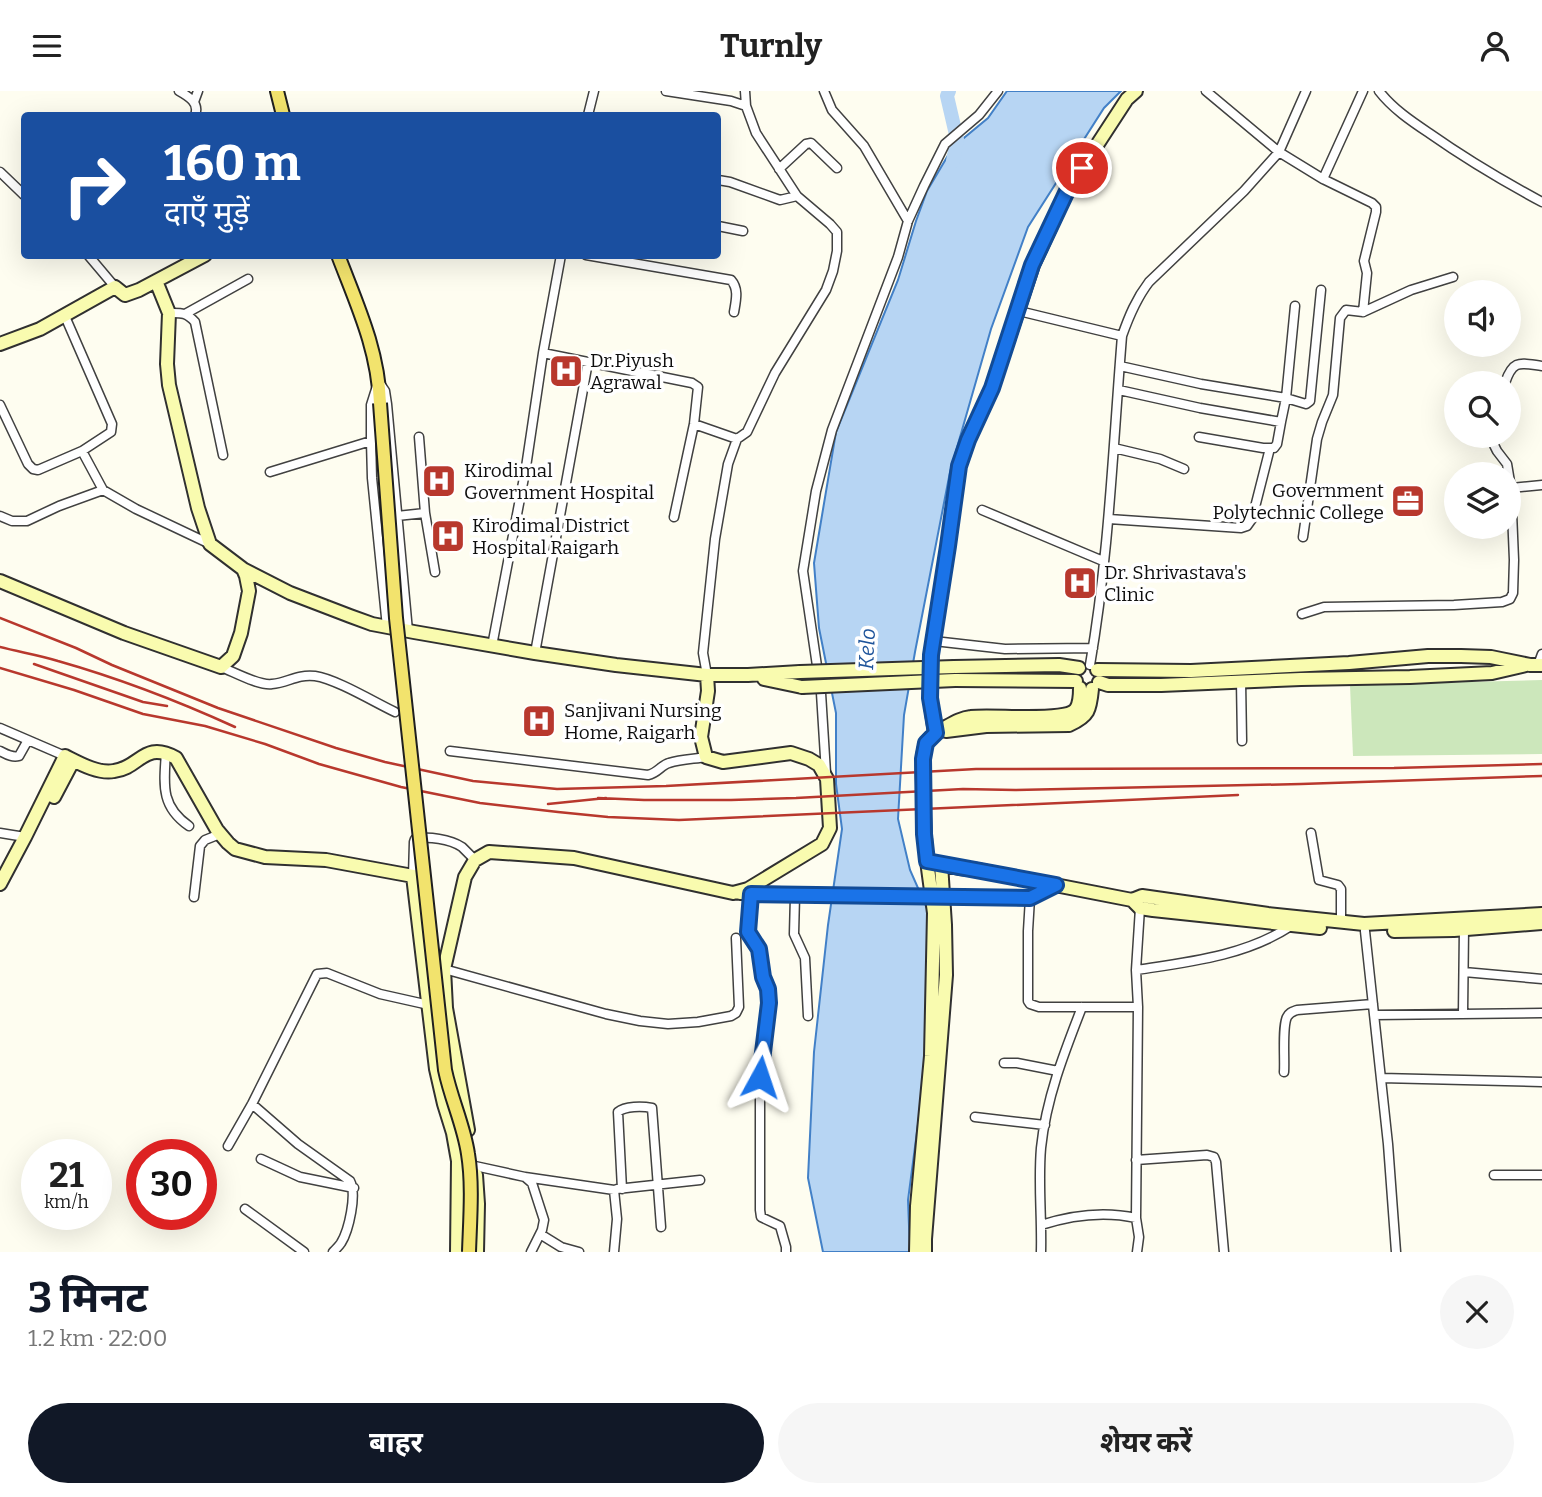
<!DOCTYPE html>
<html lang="hi">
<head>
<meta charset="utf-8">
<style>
  body { margin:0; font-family:Bitter,"Noto Sans Devanagari",serif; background:#f6f6f6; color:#222; height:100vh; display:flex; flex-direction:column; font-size:26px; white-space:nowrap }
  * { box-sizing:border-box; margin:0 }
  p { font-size:23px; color:#767676 }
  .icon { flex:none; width:38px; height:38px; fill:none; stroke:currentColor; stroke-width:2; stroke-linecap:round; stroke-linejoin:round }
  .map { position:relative; height:1161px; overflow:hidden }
  .panel { display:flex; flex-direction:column; background:#fff; flex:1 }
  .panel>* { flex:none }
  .guide { position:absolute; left:21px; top:21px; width:700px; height:147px; border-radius:7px; box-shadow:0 7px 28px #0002; background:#1a4fa0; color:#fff; overflow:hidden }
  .fabs { position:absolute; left:1444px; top:189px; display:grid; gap:14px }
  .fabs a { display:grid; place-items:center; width:77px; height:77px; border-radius:50%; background:#fff; box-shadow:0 7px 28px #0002; font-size:35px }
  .speed { position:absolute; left:21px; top:1048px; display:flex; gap:14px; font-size:35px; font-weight:700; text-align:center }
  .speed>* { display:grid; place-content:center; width:91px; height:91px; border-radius:50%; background:#fff; box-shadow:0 7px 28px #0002; line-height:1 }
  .speed small { font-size:18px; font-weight:400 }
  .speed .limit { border:10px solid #d22; background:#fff; color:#111 }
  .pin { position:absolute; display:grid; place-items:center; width:60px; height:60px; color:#fff; margin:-30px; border:4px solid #fff; border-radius:50%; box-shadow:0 2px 7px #0007 }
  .me { position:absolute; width:77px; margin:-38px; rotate:5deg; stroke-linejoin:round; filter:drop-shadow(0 0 5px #0008) }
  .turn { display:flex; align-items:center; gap:24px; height:147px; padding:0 28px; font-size:32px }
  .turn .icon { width:91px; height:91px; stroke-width:2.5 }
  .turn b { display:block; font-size:49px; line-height:60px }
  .round { display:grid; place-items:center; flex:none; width:74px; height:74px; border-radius:37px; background:#f6f6f6 }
  .overview { display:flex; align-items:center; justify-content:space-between; height:119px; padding:0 28px }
  h1 { font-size:42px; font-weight:700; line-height:52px; color:#111827 }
  .primary-button { display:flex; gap:14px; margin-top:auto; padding:14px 28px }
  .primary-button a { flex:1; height:80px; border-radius:42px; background:#111827; color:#fff; font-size:28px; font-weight:700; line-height:80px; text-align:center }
  .primary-button a+a { background:#f6f6f6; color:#222 }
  header { display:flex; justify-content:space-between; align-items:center; height:91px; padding:0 28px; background:#fff; font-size:32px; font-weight:700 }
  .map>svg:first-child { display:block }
  .green { fill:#cce7bb }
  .water { fill:#b7d5f3; stroke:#4280c7; stroke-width:2 }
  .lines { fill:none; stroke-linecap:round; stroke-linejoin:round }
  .river { stroke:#b7d5f3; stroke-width:14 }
  .street-casing { stroke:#414141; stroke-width:11 }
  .secondary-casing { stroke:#303030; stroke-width:16 }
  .primary-casing { stroke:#1f1f1f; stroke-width:16 }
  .street { stroke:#fff; stroke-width:8 }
  .secondary { stroke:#f9fbaf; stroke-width:12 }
  .primary { stroke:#f2e36d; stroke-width:12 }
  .rail { stroke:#b8382d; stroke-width:2.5 }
  .secondary-bridge-casing { stroke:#303030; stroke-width:16; stroke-linecap:butt }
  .primary-bridge-casing { stroke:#1f1f1f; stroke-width:16; stroke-linecap:butt }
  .secondary-bridge { stroke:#f9fbaf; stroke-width:12 }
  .primary-bridge { stroke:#f2e36d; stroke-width:12 }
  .route-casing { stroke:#114b97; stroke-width:18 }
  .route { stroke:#1a73e8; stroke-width:12 }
  .labels { text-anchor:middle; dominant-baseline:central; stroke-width:7; stroke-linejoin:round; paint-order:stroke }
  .poi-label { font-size:19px; fill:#0e0e0e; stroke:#fff; text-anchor:start }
  .water-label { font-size:21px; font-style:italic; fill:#1d539a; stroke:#fff }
</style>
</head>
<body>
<header><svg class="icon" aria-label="menu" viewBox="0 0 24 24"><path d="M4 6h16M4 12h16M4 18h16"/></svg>Turnly<svg class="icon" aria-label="person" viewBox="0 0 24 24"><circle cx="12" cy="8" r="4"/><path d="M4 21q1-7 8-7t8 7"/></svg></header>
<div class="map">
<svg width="1542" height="1161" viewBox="0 0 1542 1161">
  <rect width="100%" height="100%" fill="#fefdf0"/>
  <path class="green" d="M1542 589V663L1353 665 1350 594Z"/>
  <path class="water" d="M1007 0H1121L1104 17 1028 136 991 238 950 381 915 561 904 624 898 728 910 779 933 831 932 927 908 1109 910 1161H823L808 1087 814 961 828 834 842 738 836 693V622L819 537 814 472 836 341 898 189 916 130 927 100 953 56 988 27Z"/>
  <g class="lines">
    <path class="river" d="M949 0 947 5 957 48 953 70"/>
    <g class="street-casing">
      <path id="street" d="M179 0C188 5 200 12 195 24
        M666 0 731 10 746 15 756 42 797 105 830 133 837 141V160L833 180 826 199 775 282 747 341 737 348 728 373 715 448 703 562 707 584
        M745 0 746 15
        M824 0 832 19 864 55 908 130
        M1206 0 1279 61 1323 88 1372 112 1376 116V121L1364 170 1367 182 1363 221 1346 219 1340 227 1333 304 1322 331 1317 348 1303 446
        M1379 0C1392 17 1411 30 1429 42 1466 68 1503 90 1542 111
        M194 11 198 0
        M588 24 594 0
        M779 78 806 53 811 52 837 77
        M0 81 24 104
        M1323 88 1363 0
        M718 89 730 91 780 109 797 105
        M718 135 743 140
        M88 164 115 196
        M586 164 731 189C739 198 736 209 734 221
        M1019 220 1122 245
        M1363 221 1411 199 1453 186
        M169 222C181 222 186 221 195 231L223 364
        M185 223 248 188
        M543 262 692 292 698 296 694 333 674 426
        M1120 275 1201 293 1286 307 1295 215
        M1505 292C1513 268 1520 272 1542 275
        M381 294 385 300 387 313 408 540
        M1119 299 1200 317 1281 331 1286 307 1306 313 1310 310 1321 199
        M0 314 28 373 33 378 38 379 82 360 111 341 112 333 64 223
        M694 333 737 348
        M419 346 425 422 435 481
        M1199 346 1263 357H1274L1277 353 1281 331
        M371 350 372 387 387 536
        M1114 357 1160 368 1184 378
        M82 360 103 399 136 418 210 453
        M270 381 371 350V314L377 295
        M1511 397 1542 394
        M982 419 1103 470
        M0 425 12 430H27L59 415 103 399
        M397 425 425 422
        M1109 428 1241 437 1247 435 1252 428 1270 357
        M1302 523 1324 516 1454 514 1502 511 1510 508 1513 502 1514 469 1511 397 1507 373 1497 360 1492 350V345
        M934 550 1005 558 1093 557
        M492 555 526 376 543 262 561 164
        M535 562 588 271
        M1090 574C1109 465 1113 355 1122 245 1129 225 1136 208 1149 191L1244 100 1279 61 1306 0
        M1538 574 1542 563
        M221 576C234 581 259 595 272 593 288 592 296 583 315 585 336 588 374 611 395 621
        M1241 590 1242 650
        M0 637 65 665
        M0 660C6 663 12 667 19 665L28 649
        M450 660 648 684C658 682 661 674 669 672 681 668 695 668 706 666
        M166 661C164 693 160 715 189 735
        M826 682 821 602 803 480 816 400 832 339 898 166 908 130 924 95 945 53 979 24 998 0
        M0 742 25 746
        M1311 742 1319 789 1338 794 1341 798V832
        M413 785 414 751 415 748C428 745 450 748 462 756 466 760 471 765 475 769
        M751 803 748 841 759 857 763 886 768 898 769 912 760 986V1119L761 1126 780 1135 786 1156V1161
        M795 805 794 843 805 867 808 925
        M194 806 200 755 205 749 220 743
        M1030 807 1028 840V910L1030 913 1039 916H1138
        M1365 840 1388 1053 1396 1161
        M444 878 606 923 640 930 668 933 698 931 731 925 736 922 739 916 736 847
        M1136 879C1189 871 1245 865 1291 835
        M1464 881 1542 888
        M1463 922 1464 837
        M1374 924 1542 922
        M1004 972H1017L1058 980
        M1284 981C1285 969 1282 936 1287 926 1290 921 1292 921 1297 919L1373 913
        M1381 987 1542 991
        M252 1013 298 1053 350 1090C357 1103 349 1139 341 1152 339 1155 336 1158 333 1161
        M975 1026 1045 1034
        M228 1055 252 1013 317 883 327 882 380 903 429 914
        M261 1068 300 1086 354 1097
        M1136 1069 1207 1064 1214 1066 1216 1071 1224 1161
        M475 1075 525 1086 532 1092 544 1129 542 1139 531 1161
        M1494 1084H1542
        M525 1086 614 1099 617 1128 614 1161
        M617 1098 700 1089
        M622 1098 618 1021C625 1015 642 1015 652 1017L661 1136
        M245 1118 304 1161
        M1041 1134C1072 1124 1105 1120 1136 1127
        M540 1143 561 1156 579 1161
        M1041 1161C1042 1126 1038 1092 1041 1057 1046 1008 1064 962 1082 916
        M1137 1161 1139 1146 1136 1127 1138 916 1136 879 1140 817"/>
    </g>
    <g class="secondary-casing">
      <path id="secondary" d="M0 253 40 238 115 196 125 204 139 199 205 164
        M243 478 290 502 350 525 372 533 414 541 535 562 616 574 707 584H748L800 581
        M0 490 124 542 221 576 233 565 241 542 249 500 246 485 243 478 210 453 198 417 169 294 167 273 169 222 156 190
        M954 576 1059 574 1079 577
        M1097 579 1191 580 1349 572 1428 565H1461L1491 566 1530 574H1542
        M764 588 802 596
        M955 589 1076 590
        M1099 591 1108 594H1161L1301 588 1410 586 1492 582 1526 574
        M1080 597C1080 603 1080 612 1076 618 1066 632 992 623 971 626 962 627 955 631 946 636 939 640 930 644 926 653 921 665 923 682 923 695 924 720 924 745 927 770L959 777 978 779 1132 809 1142 805 1268 823 1364 833 1542 823
        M946 640 986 635 1069 634C1089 625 1090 619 1092 598
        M935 642 930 607 931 564 948 455 959 375 968 349 992 297 1033 174 1067 100 1127 8 1136 0
        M54 706 73 670
        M0 793 25 746 65 665C79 672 98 683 114 680 140 677 144 649 176 667L217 739 228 752 235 758 265 766 326 769 413 785 436 978 444 1013 453 1042 458 1070 457 1161
        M740 802 821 804
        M1020 807H1030L1056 794
        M1132 809 1140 817 1153 819 1320 837
        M1394 840 1454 839 1542 832
        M468 1039 446 917 444 878 465 786 475 769 489 761 574 767 733 802 748 798 822 753 830 737 827 688 819 674 809 668 791 662 723 671 706 666 701 646 708 600 707 584
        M476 1084 478 1113 477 1161
        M916 1161 917 1115 931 965 934 822 927 770
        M925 1161V1148L946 884 945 834 941 773"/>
    </g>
    <g class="primary-casing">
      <path id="primary" d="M277 0 283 24
        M338 164C357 214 378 258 380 312"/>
    </g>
    <use href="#street" class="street"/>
    <use href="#secondary" class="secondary"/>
    <use href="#primary" class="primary"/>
    <path class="rail" d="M0 527 76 557 112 574 218 617 336 657 385 671 473 690 557 698 666 695 976 678 1394 677 1542 673
      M0 556C19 561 39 564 58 570 118 587 178 610 235 636
      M34 573 143 611 167 615
      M0 577 74 599 143 623 205 635 265 653 319 673 401 696 480 712 558 721 608 726 679 729 1238 704
      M598 707 644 709H731L796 707 963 698 1015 699 1301 693 1542 685
      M548 713 606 707"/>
    <g class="secondary-bridge-casing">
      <path id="secondary-bridge" d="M800 581 954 576
        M802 596 955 589
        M821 804 1020 807"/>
    </g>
    <g class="primary-bridge-casing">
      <path id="primary-bridge" d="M380 312 396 527 445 979C451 1008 464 1035 468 1063 473 1093 470 1130 469 1161"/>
    </g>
    <use href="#secondary-bridge" class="secondary-bridge"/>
    <use href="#primary-bridge" class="primary-bridge"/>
  </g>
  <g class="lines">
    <g class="route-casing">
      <path id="route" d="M760 986 769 912 768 898 763 886 759 858 748 841 751 803 1030 807 1056 794 927 770 924 743 923 668 926 652 936 642 930 607 931 564 948 455 959 375 968 349 992 297 1032 174 1067 100 1082 77"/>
    </g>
    <use href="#route" class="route"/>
  </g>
  <defs>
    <g id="hospital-square" transform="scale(1.75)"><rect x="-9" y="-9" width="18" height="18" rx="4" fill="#b8382d" stroke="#fff"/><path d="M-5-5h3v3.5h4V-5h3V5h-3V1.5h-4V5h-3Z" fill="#fff"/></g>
    <g id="office-square" transform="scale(1.75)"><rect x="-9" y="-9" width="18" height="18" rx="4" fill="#b8382d" stroke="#fff"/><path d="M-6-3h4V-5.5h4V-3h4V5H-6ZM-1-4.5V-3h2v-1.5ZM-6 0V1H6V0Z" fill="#fff"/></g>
  </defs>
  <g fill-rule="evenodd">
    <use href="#hospital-square" x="566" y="280"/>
    <use href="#hospital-square" x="439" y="390"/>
    <use href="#office-square" x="1408" y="410"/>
    <use href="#hospital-square" x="448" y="445"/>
    <use href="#hospital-square" x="1080" y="492"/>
    <use href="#hospital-square" x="539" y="630"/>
  </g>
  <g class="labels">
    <g class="poi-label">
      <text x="590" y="269">Dr.Piyush<tspan x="590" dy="22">Agrawal</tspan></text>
      <text x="464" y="379">Kirodimal<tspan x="464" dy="22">Government Hospital</tspan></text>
      <text x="1384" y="399" text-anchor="end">Government<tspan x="1384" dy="22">Polytechnic College</tspan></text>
      <text x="472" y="434">Kirodimal District<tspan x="472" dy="22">Hospital Raigarh</tspan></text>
      <text x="1104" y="481">Dr. Shrivastava's<tspan x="1104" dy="22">Clinic</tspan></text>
      <text x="564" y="619">Sanjivani Nursing<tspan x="564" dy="22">Home, Raigarh</tspan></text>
    </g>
    <g class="water-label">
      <text transform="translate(867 558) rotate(-87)">Kelo</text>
    </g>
  </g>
</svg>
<div class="fabs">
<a><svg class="icon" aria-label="sound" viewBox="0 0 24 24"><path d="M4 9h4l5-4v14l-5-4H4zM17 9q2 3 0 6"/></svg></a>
<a><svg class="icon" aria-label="search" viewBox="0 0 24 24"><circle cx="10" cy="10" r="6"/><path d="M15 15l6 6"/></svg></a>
<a><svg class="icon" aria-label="layers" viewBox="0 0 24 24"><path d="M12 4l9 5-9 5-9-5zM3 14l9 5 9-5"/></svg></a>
</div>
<div class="speed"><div>21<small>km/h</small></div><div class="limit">30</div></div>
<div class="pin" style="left:1082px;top:77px;background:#d93025"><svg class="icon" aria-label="arrive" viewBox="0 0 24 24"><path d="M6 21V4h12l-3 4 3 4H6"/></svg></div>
<svg class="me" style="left:760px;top:986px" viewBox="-20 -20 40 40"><path d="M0-17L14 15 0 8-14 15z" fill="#1a73e8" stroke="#fff" stroke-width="4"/></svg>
<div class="guide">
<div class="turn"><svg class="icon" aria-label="right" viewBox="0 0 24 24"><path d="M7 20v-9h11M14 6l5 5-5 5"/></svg><div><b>160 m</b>दाएँ मुड़ें</div></div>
</div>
</div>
<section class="panel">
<div class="overview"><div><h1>3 मिनट</h1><p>1.2 km · 22:00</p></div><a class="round"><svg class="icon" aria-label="close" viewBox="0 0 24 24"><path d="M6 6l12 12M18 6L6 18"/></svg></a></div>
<div class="primary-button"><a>बाहर</a><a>शेयर करें</a></div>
</section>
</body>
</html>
